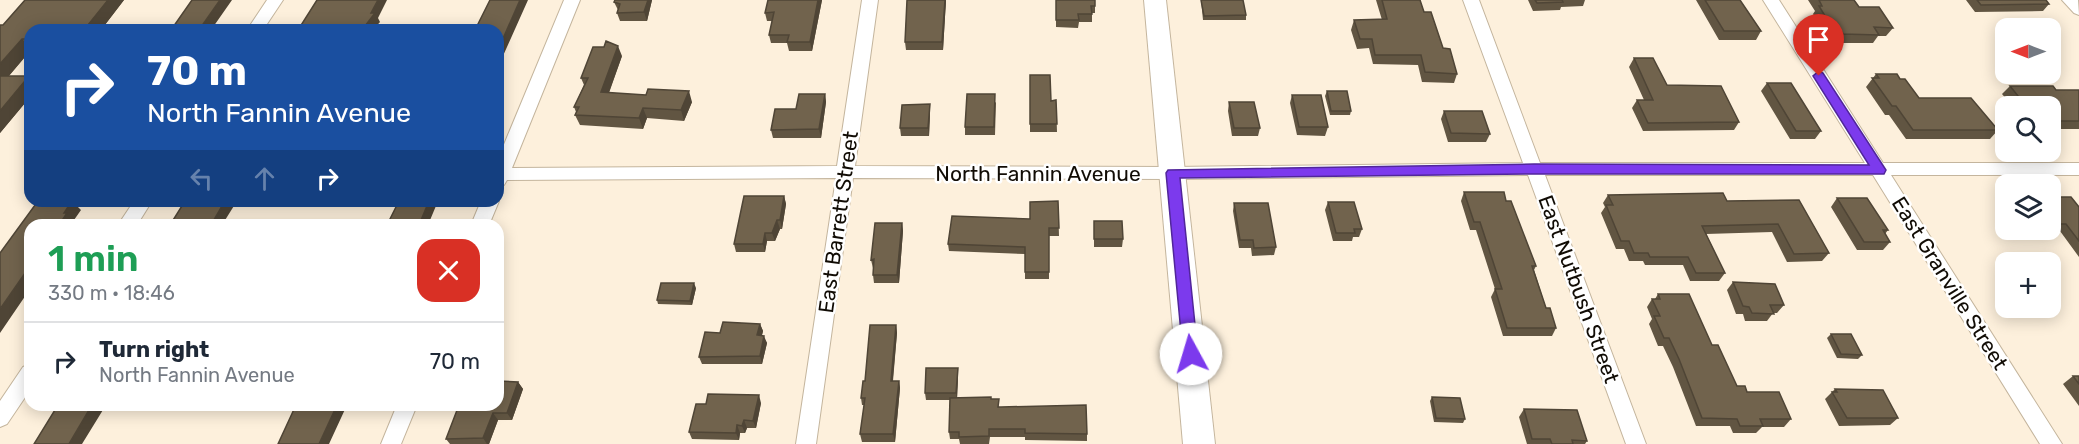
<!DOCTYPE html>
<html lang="en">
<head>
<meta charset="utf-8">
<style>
  body { margin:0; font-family:Rubik,sans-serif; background:#f6f6f7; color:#1f2937; height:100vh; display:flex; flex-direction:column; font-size:22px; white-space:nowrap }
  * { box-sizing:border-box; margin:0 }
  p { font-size:20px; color:#747a83 }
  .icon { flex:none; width:33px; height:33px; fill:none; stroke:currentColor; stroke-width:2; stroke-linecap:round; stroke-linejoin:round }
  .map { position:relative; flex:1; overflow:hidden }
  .sheet { position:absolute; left:24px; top:219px; width:480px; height:192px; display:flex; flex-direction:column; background:#fff; border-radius:18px; box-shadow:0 3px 15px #0003 }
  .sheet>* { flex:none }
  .banner { position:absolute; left:24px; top:24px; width:480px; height:183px; border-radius:18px; box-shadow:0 3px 15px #0003; background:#1a4fa0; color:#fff; overflow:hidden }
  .needle { width:39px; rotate:270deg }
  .fabs { position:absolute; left:1995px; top:18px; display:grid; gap:12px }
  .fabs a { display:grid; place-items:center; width:66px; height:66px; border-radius:12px; background:#fff; box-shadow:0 3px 15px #0003; font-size:30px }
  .pin { position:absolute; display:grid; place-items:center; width:51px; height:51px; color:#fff; margin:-62px -26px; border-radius:50% 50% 50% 0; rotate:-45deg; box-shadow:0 0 6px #0007 }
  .pin .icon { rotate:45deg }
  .me { position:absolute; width:66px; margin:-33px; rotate:354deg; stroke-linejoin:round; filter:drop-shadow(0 0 4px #0008) }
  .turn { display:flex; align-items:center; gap:21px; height:126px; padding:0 24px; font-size:27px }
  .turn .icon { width:78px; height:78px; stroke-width:2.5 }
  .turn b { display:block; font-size:42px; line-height:51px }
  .lanes { display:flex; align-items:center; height:57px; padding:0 24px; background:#0003; justify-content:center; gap:30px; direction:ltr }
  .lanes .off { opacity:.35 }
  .round { display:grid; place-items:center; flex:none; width:63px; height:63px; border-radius:18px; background:#f6f6f7 }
  .head { display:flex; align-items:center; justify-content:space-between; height:102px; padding:0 24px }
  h1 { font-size:36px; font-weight:600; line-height:45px; color:#1e9e55 }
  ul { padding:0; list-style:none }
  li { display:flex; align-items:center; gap:18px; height:78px; padding:0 24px; border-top:2px solid #e0e1e3 }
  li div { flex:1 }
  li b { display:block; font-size:22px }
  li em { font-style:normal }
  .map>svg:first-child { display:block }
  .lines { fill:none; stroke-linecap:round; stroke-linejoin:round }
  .minor-casing { stroke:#c4b59d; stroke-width:2 }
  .secondary-casing { stroke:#c4b59d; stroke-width:2 }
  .minor { fill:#fff; fill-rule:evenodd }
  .secondary { fill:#fff; fill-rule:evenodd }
  .wall { fill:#615542 }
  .shaded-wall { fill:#4f4536 }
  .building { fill:#71634d; stroke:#4f4536; stroke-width:1.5 }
  .route { fill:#7c3aed; stroke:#51269a; stroke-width:1.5 }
  .labels { text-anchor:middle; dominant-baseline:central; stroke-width:5; stroke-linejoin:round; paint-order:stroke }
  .street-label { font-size:21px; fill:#110c05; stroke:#fff }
</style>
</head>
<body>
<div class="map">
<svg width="2079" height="444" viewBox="0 0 2079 444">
  <rect width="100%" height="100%" fill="#fdf0dc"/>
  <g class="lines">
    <g class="minor-casing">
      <path id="minor" d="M267 0H283L263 30H247Z
        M564 0H580L512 168 837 166 862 0H878L855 166 1173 167 1523 163 1463 0H1479L1540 163H1865L1763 0H1779L1883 163H2079V175H1891L2062 444H2040L1873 175H1545L1646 444H1626L1528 175 1173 179 853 178 816 444H796L836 178 507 180 504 185 498 186V159Z
        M2062 0H2078L2079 15 2074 13Z
        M498 199 499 201 489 225H471L481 201Z
        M134 201H152L137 225H118Z
        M30 364V390L7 424 0 427V401L23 367Z
        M397 405H417L401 444H381Z"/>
    </g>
    <g class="secondary-casing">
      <path id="secondary" d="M1144 0H1166L1215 444H1183Z"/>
    </g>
    <use href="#minor" class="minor"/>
    <use href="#secondary" class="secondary"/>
  </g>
  <path class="wall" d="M25 0H124L101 30H30V51L9 76H29L30 97 0 133 3 25Z
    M615 0H652L647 21H620L617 13 618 10 614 2Z
    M768 0H822L812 51H789L787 43H771L769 35 772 21H767L765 13Z
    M946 0 943 50H906L905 42Z
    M1056 0 1095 6V13H1092V22H1079L1078 28 1056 27Z
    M1201 0H1243L1246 15V20H1203Z
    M1376 0H1420L1424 12 1457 74 1454 83 1422 82 1418 65 1373 64 1369 48 1357 49 1351 30 1354 20H1382Z
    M1528 0H1585L1583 6 1561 7 1560 10 1533 11Z
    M1696 0H1740L1761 31 1756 40H1719Z
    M1808 0H1854L1859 7 1893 28 1886 36H1878L1873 43H1838L1832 34H1825L1813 14 1815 11Z
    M1966 0H2046L2049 4 2043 11 1975 12Z
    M622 56 609 93 692 102 684 121 647 118 643 129 580 125 575 115 576 112 574 107 584 85 581 78Z
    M1634 58 1667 85 1739 122 1734 130 1643 131 1632 108 1637 100H1644L1629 67Z
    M1876 74 1900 79 1919 98 1998 130 1990 139H1906L1889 115H1885L1866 87Z
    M1030 75 1051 101 1056 100 1057 132H1030Z
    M1767 83 1821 131 1815 139H1790L1761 91Z
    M2010 86 2056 90H2079V129H2050V106H2012L2002 94Z
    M1327 91 1351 111 1350 115H1330L1325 96Z
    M825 94 826 102 821 138H773L771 130Z
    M1292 95 1328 127 1325 136 1297 135 1290 103Z
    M996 102 995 135H965V127Z
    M1229 102 1260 128 1258 136H1232L1228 111Z
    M1444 111 1490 134 1486 142H1448L1441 119Z
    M930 112 929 136H901L900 128Z
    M1464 192 1506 201 1536 266 1534 270 1546 308 1556 328 1552 336H1503L1491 297 1495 289 1476 230H1470L1461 201Z
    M1608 195 1727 201 1799 200 1829 253 1822 261 1787 262 1772 232 1706 234 1725 273 1719 281H1690L1683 265H1645L1643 261H1629L1624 249H1616L1601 213 1605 207 1603 203Z
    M784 196 786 204 782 229H780L775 241H767L765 252H736L734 244Z
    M2050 197 2079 207V257L2060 231H2051L2050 230Z
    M1837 198 1888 230 1885 234 1890 242 1883 250H1857L1831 207Z
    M1058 201 1059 236H1049V279H1025V254L949 251 948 244 1030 219Z
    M1328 202 1362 229 1359 237H1353L1352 241H1333L1325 210Z
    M1234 203 1276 247 1274 255 1252 256 1251 248H1239L1233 211Z
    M1094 221 1123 239 1122 247H1094Z
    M902 223 903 231 899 283H874L873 275 874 268H873L871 260Z
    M1733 282 1784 305 1777 313H1773L1767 321H1745L1743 314H1736L1727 290Z
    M696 288 692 305 658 304 657 300Z
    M1658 294 1712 345 1737 386 1791 419 1784 427H1762L1756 433H1733L1730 426H1696L1673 367 1663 346H1658L1649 324 1652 319 1647 307 1652 299H1655Z
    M760 324 763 331 762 335 767 343 762 364H702L699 357 720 333Z
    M896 325 897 333 893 381H899L900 388 895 442H862L860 434 864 405H862L861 398 865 381Z
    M1831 334 1862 355 1858 359 1837 358 1827 338Z
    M958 368V376L957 398 991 399 999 407 1087 434V441L1025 440V437H990L989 444H960L959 439H950L949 432 950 400H926L925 393Z
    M2073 376H2079V406L2063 384Z
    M518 382 523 389 512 420H498L489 444H450L446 439Z
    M1835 389 1898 418 1890 425 1839 426 1825 399Z
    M1432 397 1465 419 1463 423 1434 422 1430 401Z
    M761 403 756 428H747L745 433H740L739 440 692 439 689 432Z
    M1524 409 1587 441 1585 444H1527L1519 417Z"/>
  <path class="shaded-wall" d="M108 0H124L101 30H84Z
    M220 0H232L211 30H199Z
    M378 0H387L378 18 380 22 373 30H362Z
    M520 0H528L498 67V50Z
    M648 0H652L647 21 644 12Z
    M818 0H822L812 51 810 42Z
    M945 0H946L943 50 942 42Z
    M22 39 30 48V51L0 86V64Z
    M618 46 622 56 605 103 601 92Z
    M29 76 30 97 0 133V111Z
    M689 91 692 102 684 121 681 110Z
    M825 94 826 102 821 138 819 129Z
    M930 104V112L929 136 928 128Z
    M643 108 647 118 643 129 639 118Z
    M784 196 786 204 782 229 780 220Z
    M64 201H79L76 205 81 210 74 220 76 222 74 225H59L64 213Z
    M225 201H237L222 225H211Z
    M429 201H438L428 225H419Z
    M777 220 780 229 775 241 772 233Z
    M902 223 903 231 899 283 897 275Z
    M765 233 767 241 765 252 763 244Z
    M30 266V289L0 333V309Z
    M694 283 696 288 692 305 690 301Z
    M760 324 763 331 760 343 757 335Z
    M896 325 897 333 892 388 891 381Z
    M764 336 767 343 762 364 760 356Z
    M958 368V376L957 400 956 393Z
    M899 381 900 388 895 442 893 434Z
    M518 382 523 389 512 420 507 413Z
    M759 395 761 403 756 428 753 421Z
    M92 405H106L82 444H69Z
    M337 405H347L329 444H319Z
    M493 413 498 420 489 444H487L483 438Z
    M744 420 747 428 745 433 742 426Z
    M737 425 740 433 739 440 736 433Z"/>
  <path class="building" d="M25 0H108L84 30H30V39H22L0 64V25H3Z
    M192 0H220L199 30H171Z
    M317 0H378L371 13H375L362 30H298Z
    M490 0H520L498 50V30H475Z
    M615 0H648L644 12 617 13 620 4 614 2Z
    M768 0H818L810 42H787L789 35H769L774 12 765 13Z
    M907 0H945L942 42H905Z
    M1056 0H1095V6H1091L1092 14H1078L1079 20H1056Z
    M1201 0H1243L1246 15 1204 16Z
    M1382 0H1420L1424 12H1431L1443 48 1450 49 1457 74 1425 72 1421 55H1375L1372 39H1360L1354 20 1387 19Z
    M1535 0H1562L1563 2 1537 3Z
    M1705 0H1740L1761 31H1724Z
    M1819 0H1854L1859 7H1879L1893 28 1874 27 1879 35 1843 34 1838 26H1831L1819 6H1822Z
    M1977 0H2046L2049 4 1981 5Z
    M606 41 618 46 601 92 646 95 648 89 689 91 681 110 643 108 639 118 575 115 579 107H574L588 78H581L593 47H604Z
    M1634 58H1653L1667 85 1721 86 1739 122 1648 123 1637 100H1653Z
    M1876 74H1897L1900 79H1905L1919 98H1971L1998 130H1913L1896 106H1892L1872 78H1879Z
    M1030 75H1050L1051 101 1056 100 1057 124H1030Z
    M0 76H29L0 111Z
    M1767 83H1791L1821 131H1796Z
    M2010 86H2053L2056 90H2079V121H2050V106H2026Z
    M1327 91H1347L1351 111H1331Z
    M799 94H825L819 129 771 130 775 109H796Z
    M967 94H995L994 127H965Z
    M1292 95H1321L1328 127H1299Z
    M1229 102H1254L1260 128H1234Z
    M930 104 928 128H900L902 105Z
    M1444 111H1482L1490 134 1451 133Z
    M1464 192H1504L1506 201H1511L1536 266H1532L1546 308H1550L1556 328H1507L1495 289H1502L1480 222H1474Z
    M1723 193 1727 201 1799 200 1829 253 1794 254 1778 224 1702 226 1725 273H1696L1688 257H1650L1648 253H1634L1629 241H1621L1606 205H1613L1608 195Z
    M744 196H784L780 220H777L772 233H765L763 244H734Z
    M2050 197H2071L2079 207V241L2066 224H2058L2050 215Z
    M1837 198H1867L1888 230H1883L1890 242H1864Z
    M38 201H72L64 213H67L59 225H30V266L0 309V253Z
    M185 201H225L211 225H170Z
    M399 201H429L419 225H387Z
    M1058 201 1059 228H1049V272H1025V247L948 244 952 216 1030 219V202Z
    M1328 202H1354L1362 229H1354L1355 233H1336Z
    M1234 203H1268L1276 247 1254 248 1253 240H1240Z
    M1094 221H1122L1123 239H1094Z
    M875 223H902L897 275H873L874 259 871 260Z
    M1733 282 1775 284 1784 305H1770L1774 314 1752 313 1749 307 1743 306Z
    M661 283H694L690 301 657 300Z
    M1658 294H1689L1712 345H1718L1737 386H1745L1747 392H1779L1791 419H1760L1763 426H1740L1737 419 1702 418 1679 359 1669 338H1664L1654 316H1660L1652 299H1660Z
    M723 322 760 324 757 335 764 336 760 356 699 357 705 332 720 333Z
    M870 325H896L891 381H899L893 434H860L865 398H861L863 381H865Z
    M1831 334H1851L1862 355 1841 354Z
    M926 368H958L956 393H925Z
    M2073 376H2079V384Z
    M498 381 518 382 507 413H493L483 438 446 439 459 405H498Z
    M1835 389 1883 390 1898 418H1847L1832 392H1837Z
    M708 394 759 395 753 421 744 420 742 426 737 425 736 433 689 432 696 404H706Z
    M991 397V399H999L998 407H1001L1086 405 1087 434 1025 433V429H989V436L959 437V432H949L950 398Z
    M1432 397 1460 398 1465 419 1436 418Z
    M58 405H92L69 444H34Z
    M296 405H337L319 444H278Z
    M1524 409 1577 410 1587 441 1572 440 1573 444H1552L1550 439H1532Z"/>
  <path class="route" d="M1819 71 1823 73 1884 167 1886 170 1884 174H1534L1180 178 1198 354 1196 358 1191 360 1185 358 1183 354 1166 173 1168 170 1534 164 1869 165 1813 76Z"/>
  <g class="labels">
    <g class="street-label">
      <text x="1038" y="173">North Fannin Avenue</text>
      <text transform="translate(838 222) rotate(-82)">East Barrett Street</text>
      <text transform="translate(1950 283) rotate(58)">East Granville Street</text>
      <text transform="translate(1579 289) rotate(70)">East Nutbush Street</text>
    </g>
  </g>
</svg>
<div class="fabs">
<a><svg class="needle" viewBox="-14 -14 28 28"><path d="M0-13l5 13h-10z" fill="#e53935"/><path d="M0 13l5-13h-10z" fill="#747a83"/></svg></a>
<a><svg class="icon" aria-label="search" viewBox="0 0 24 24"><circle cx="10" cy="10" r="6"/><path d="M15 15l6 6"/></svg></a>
<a><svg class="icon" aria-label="layers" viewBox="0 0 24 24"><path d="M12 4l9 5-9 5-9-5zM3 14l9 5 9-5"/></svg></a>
<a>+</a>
</div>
<div class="pin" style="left:1819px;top:76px;background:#d93025"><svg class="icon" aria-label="arrive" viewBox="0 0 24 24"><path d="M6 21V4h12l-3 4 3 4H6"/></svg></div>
<svg class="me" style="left:1191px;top:354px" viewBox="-20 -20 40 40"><circle r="19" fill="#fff"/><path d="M0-13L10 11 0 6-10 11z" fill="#7c3aed"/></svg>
<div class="banner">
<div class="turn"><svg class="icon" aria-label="right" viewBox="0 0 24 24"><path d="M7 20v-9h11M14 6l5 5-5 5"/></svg><div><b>70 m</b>North Fannin Avenue</div></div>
<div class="lanes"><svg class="icon off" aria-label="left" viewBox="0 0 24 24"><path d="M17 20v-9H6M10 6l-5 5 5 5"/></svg><svg class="icon off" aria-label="ahead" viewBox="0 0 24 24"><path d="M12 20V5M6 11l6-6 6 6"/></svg><svg class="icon" aria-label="right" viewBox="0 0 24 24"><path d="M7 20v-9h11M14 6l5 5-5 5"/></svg></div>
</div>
<section class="sheet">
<div class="head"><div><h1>1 min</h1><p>330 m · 18:46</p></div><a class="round" style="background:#d93025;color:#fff"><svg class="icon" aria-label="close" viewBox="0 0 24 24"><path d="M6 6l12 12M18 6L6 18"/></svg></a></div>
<ul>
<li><svg class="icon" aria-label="right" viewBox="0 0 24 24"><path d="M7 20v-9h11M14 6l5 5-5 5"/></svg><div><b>Turn right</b><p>North Fannin Avenue</p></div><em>70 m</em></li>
</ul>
</section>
</div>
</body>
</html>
